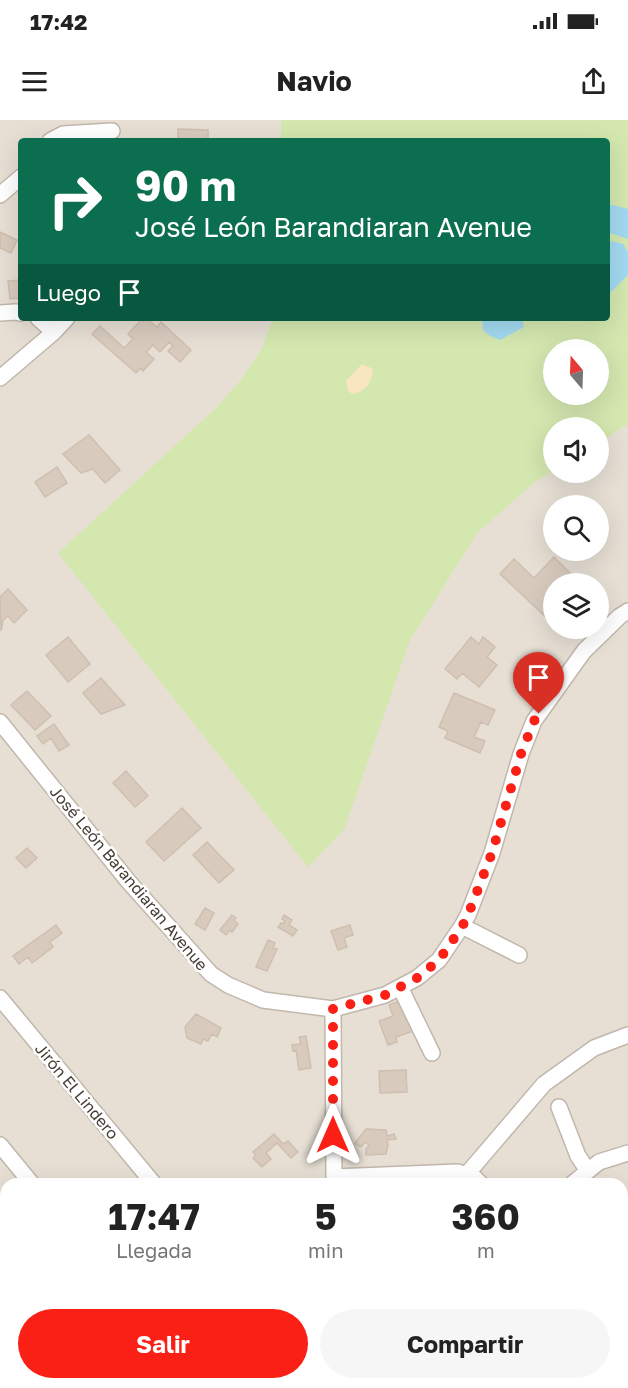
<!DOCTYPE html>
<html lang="es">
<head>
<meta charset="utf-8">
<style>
  body { margin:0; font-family:"Golos Text",sans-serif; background:#f6f6f6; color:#222; height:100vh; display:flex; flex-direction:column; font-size:22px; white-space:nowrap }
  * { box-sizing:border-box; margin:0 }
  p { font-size:20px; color:#767676 }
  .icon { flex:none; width:33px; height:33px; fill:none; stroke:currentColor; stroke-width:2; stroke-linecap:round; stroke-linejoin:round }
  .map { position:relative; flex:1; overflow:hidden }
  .drawer { position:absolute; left:0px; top:1058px; width:628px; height:212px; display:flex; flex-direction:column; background:#fff; border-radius:18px 18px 0 0; box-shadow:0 6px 24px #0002 }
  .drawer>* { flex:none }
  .hud { position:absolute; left:18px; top:18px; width:592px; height:183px; border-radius:6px; box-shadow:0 6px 24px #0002; background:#0b6e4f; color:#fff; overflow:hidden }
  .needle { width:39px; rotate:341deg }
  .controls { position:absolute; left:543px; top:219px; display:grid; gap:12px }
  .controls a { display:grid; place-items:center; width:66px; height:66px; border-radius:50%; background:#fff; box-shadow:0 6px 24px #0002; font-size:30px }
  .pin { position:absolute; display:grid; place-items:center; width:51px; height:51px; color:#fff; margin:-62px -26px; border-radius:50% 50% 50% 0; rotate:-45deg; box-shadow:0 0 6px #0007 }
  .pin .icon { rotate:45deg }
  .me { position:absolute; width:66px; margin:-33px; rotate:0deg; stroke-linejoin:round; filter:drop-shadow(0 0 4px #0008) }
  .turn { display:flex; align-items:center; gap:21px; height:126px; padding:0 18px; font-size:27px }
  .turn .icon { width:78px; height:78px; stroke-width:2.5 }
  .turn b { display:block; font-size:42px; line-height:51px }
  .then { display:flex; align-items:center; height:57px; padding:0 18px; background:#0003; gap:12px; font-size:22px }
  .eta { display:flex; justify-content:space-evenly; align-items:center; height:102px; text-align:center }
  .eta b { font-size:36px; font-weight:700; line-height:42px }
  .action { display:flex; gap:12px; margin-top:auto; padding:12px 18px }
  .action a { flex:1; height:69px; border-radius:36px; background:#fa2016; color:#fff; font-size:24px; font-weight:700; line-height:69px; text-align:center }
  .action a+a { background:#f6f6f6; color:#222 }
  .status { display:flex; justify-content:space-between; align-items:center; height:42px; padding:0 30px; background:#fff; direction:ltr }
  .status svg { height:16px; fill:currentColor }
  header { display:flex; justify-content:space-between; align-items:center; height:78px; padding:0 18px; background:#fff; font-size:27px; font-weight:700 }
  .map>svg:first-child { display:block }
  .residential { fill:#e7dfd4; fill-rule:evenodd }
  .green { fill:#d4e7af; fill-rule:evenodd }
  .sand { fill:#f8e6c1 }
  .water { fill:#a2d9f0 }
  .building { fill:#d8cbbe; stroke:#cfbfaf; stroke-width:1.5 }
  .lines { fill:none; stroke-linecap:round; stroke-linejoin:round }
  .minor-casing { stroke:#c1b7ac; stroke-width:18 }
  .minor { stroke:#fff; stroke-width:15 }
  .route { stroke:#fa2016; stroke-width:10; stroke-dasharray:0 18 }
  .labels { text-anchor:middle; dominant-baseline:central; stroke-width:5; stroke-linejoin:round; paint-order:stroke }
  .street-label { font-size:16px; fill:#463e35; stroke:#fff }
</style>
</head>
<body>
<div class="status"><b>17:42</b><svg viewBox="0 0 49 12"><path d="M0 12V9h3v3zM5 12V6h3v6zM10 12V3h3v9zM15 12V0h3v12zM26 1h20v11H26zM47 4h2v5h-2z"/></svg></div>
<header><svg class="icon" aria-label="menu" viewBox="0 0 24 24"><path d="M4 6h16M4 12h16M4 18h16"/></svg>Navio<svg class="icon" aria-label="share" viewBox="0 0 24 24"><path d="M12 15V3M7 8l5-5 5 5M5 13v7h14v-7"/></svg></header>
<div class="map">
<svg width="628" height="1268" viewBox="0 0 628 1268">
  <rect width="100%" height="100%" fill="#f3eee6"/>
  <path class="residential" d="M0 0H628V1268H0ZM21 21H608V198H21ZM554 230H598V274H554ZM554 308H598V352H554ZM554 386H598V430H554ZM554 464H598V508H554ZM6 1064H622V1263H6Z"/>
  <path class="green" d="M281 0H628V304L599 322 598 308H554L553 351 535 362 478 412 410 520 344 710 308 747 58 433 216 288 240 261 263 226 273 198H608V21H281ZM554 230H598V274H554Z"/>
  <path class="sand" d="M362 244 373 249C371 264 366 271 352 274L348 271 346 261Z"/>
  <path class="water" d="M608 84 628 89V119L610 113 608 114Z
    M612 121 623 124 628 132V155L608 175V124Z
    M482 198H522L524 207 500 220 490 216 483 210Z"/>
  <path class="building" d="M178 9 208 10V20L178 19Z
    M0 112 17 120 11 133 0 128Z
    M21 160V178L10 179 8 161Z
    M143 198H146L157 207 161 202 191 230 180 242 168 231 173 226 169 222 160 232 153 225 146 232 154 239 143 251 141 248 136 253 92 214 100 206 124 228 133 219 128 214Z
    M89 315 120 350 105 363 93 349 81 353 63 334Z
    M57 347 67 363 45 377 35 362Z
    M587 379 590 386H566L571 380 582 382Z
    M554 437 581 464H554V496L549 500 500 454 514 439 534 458Z
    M8 469 27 490 14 503 8 496 3 500 1 511 0 477Z
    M68 517 90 544 68 562 46 535Z
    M471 517 479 524 483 517 495 527 487 537 497 545 479 567 462 553 457 559 445 549Z
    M101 558 125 585 101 594 83 573Z
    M27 571 51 596 35 610 11 585Z
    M454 573 495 590 488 605 481 602 474 617 485 621 480 633 445 618 448 611 439 607Z
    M54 604 69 625 59 631 51 618 43 624 37 616Z
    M126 651 148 676 135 687 113 663Z
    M182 688 201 708 164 741 146 722Z
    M207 722 234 750 219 763 193 735Z
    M27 728 37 738 26 748 16 738Z
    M205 788 214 793 205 810 195 804Z
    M232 795 236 798 234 800 238 804 232 812 230 810 226 815 220 810Z
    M284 795 292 800 289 805 297 810 293 816 278 807 281 803 283 804 285 801 282 799Z
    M56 805 62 813 50 822 53 827 32 843 28 837 19 844 13 836Z
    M350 805 353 815 344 818 347 827 338 830 331 811Z
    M268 820 275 823 273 828 277 829 267 851 256 847Z
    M405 879 416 910 396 917 397 922 388 925 379 901 393 896 389 885Z
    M196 894 221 908 217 917 212 914 208 921 203 919 201 924 187 918 185 907Z
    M306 916 311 948 299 950 296 930 293 931 292 925 301 924 299 917Z
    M406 950 407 972 380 973 379 951Z
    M366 1009 386 1010 387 1016 394 1014 396 1019 387 1020 388 1025 386 1034 366 1035V1029L369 1025 365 1022 361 1027 355 1023Z
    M274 1014 283 1024 288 1021 298 1032 291 1038 277 1023 266 1033 271 1039 262 1047 253 1038 256 1035 253 1032Z
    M229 1263H249L253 1268H232Z"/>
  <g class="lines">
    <g class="minor-casing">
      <path id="minor" d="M50 21 63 14 112 11
        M0 75 21 57
        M0 193 15 192 21 193
        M38 198 54 212
        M0 258 54 212 67 198
        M0 602 128 761 211 854 228 865 263 880 333 889 385 875 417 858 439 840 462 806 468 795 492 733 521 634 534 601 584 531 620 496 628 491
        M462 806 519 835
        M400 867 432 933
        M0 878 154 1064
        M333 889 334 1064
        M559 987 578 1036 588 1051
        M0 1025 32 1064
        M467 1054 544 964 594 928 628 915
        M334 1057 458 1052 475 1058 481 1064
        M572 1064 599 1042 628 1033
        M0 1218 6 1221
        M622 1231 628 1244
        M0 1235 6 1239
        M33 1263 37 1268
        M54 1263 58 1268
        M196 1263 200 1268
        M319 1263 323 1268
        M533 1263 535 1268
        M596 1268 607 1263"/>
    </g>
    <use href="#minor" class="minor"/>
  </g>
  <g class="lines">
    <path class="route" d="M333 1015V889L385 875 417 858 439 840 462 807 468 795 492 733 521 634 534 601 539 594"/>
  </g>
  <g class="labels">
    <g class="street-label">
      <text transform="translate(129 758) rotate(50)">José León Barandiaran Avenue</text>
      <text transform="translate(77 971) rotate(50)">Jirón El Lindero</text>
    </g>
  </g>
</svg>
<div class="controls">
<a><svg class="needle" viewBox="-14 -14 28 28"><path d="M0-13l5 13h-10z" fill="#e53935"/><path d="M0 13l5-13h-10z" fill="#767676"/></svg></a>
<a><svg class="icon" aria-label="sound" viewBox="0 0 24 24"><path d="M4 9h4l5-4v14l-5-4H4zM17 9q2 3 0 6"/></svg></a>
<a><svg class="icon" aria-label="search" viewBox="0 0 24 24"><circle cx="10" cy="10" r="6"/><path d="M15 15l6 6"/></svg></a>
<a><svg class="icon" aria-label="layers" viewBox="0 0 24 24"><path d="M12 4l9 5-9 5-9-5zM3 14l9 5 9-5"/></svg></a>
</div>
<div class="pin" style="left:539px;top:594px;background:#d93025"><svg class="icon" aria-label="arrive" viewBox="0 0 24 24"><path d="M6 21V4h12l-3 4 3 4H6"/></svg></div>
<svg class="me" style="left:333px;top:1015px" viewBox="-20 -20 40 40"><path d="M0-17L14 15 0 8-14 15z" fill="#fa2016" stroke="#fff" stroke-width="4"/></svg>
<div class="hud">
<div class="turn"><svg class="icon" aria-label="right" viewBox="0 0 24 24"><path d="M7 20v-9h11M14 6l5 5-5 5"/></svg><div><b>90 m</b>José León Barandiaran Avenue</div></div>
<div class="then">Luego<svg class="icon" aria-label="arrive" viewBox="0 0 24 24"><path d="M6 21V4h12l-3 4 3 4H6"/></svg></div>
</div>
<section class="drawer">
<div class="eta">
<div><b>17:47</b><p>Llegada</p></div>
<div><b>5</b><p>min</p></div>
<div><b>360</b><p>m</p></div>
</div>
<div class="action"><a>Salir</a><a>Compartir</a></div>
</section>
</div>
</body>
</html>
